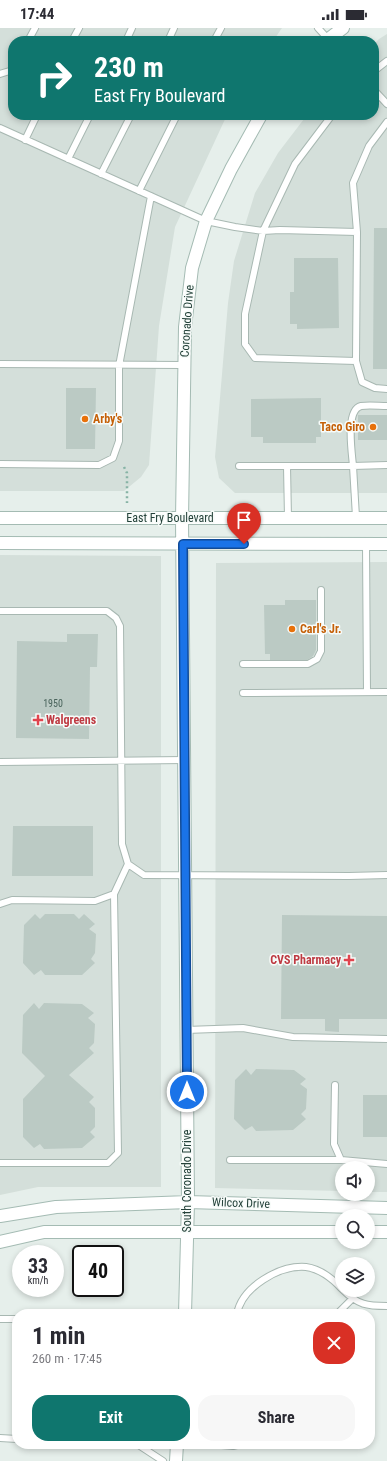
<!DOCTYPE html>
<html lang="en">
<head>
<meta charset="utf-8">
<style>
  body { margin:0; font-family:"Roboto Condensed",sans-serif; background:#f7f7f7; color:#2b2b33; height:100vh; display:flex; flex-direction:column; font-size:15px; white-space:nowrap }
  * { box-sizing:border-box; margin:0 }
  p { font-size:13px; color:#7c7c81 }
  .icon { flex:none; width:22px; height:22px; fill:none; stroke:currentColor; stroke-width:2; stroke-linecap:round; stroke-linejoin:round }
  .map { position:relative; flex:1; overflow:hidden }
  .details { position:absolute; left:12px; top:1281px; width:363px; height:140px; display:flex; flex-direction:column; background:#fff; border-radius:16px; box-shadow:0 2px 6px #0003 }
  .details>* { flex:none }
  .hud { position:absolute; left:8px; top:8px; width:371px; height:84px; border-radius:16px; box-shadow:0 2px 6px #0003; background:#0f766e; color:#fff; overflow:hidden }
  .fabs { position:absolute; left:335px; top:1133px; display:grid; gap:8px }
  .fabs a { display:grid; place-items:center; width:40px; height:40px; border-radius:50%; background:#fff; box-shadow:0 2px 6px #0003; font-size:20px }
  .speed { position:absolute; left:12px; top:1217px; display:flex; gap:8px; font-size:20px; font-weight:700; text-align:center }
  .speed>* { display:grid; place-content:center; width:52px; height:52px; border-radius:50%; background:#fff; box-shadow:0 2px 6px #0003; line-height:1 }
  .speed small { font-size:10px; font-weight:400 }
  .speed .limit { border:2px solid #111; border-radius:6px; background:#fff; color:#111 }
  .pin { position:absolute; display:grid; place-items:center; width:34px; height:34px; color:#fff; margin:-41px -17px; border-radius:50% 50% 50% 0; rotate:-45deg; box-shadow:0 0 4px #0007 }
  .pin .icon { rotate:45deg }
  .me { position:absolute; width:44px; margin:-22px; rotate:0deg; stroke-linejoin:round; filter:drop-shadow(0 0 3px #0008) }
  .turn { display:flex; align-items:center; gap:14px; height:84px; padding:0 20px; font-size:18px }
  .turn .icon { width:52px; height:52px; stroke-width:2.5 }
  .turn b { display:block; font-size:28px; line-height:34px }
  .round { display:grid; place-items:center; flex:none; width:42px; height:42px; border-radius:16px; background:#f7f7f7 }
  .headline { display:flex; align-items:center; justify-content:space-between; height:68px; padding:0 20px }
  h1 { font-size:24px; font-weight:700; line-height:30px }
  .button { display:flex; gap:8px; margin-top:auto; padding:8px 20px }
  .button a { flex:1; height:46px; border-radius:16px; background:#0f766e; color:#fff; font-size:16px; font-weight:700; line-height:46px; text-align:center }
  .button a+a { background:#f7f7f7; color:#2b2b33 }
  .status { display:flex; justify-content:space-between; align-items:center; height:28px; padding:0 20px; background:#fff; direction:ltr }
  .status svg { height:11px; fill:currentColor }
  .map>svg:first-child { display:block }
  .built { fill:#d4dfda }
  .building { fill:#bbcac4 }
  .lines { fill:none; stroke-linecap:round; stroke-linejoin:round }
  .lane-casing { stroke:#a8b8b2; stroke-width:8 }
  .secondary-casing { stroke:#a4bbb3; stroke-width:14 }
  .path { stroke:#86b3a5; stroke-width:2.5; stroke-dasharray:2 3; stroke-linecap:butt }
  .lane { stroke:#fff; stroke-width:6 }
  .secondary { stroke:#fff; stroke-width:12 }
  .route-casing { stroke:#114b97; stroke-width:10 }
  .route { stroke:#1a73e8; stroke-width:7 }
  .food-dot { fill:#e8710a; stroke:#f7fbf9; stroke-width:1.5 }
  .health-dot { fill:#e0444e; stroke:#f7fbf9; stroke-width:1.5 }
  .labels { text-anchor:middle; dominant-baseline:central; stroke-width:3; stroke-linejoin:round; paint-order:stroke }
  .number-label { font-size:10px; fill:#4a645c }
  .street-label { font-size:12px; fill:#24423a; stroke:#f7fbf9 }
  .food-label { font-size:12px; font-weight:bold; fill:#c56008; stroke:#f7fbf9; text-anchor:start }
  .health-label { font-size:12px; font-weight:bold; fill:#be3a42; stroke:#f7fbf9; text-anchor:start }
</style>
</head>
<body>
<div class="status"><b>17:44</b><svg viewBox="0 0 49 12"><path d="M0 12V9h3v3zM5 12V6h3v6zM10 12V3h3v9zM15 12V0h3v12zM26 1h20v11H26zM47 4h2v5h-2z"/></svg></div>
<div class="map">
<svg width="387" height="1433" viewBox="0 0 387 1433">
  <rect width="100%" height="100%" fill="#e6efeb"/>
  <path class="built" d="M0 0H282L273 13H13V87H227L175 199 159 298 149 437 141 449 124 463H0Z
    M387 6V465H235L219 450 215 429 228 275 234 233 255 165 278 125 307 87H374V16L379 11Z
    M0 527 161 528V1159H38L0 1167Z
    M387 534V1164H368V1140H342V1163L215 1160 216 535Z"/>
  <path class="building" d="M374 200H387V341H373Z
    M294 230H338L339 300 297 301V296H290V264H294Z
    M66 360H96L95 421H66Z
    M321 370V409H316V415H263V409H251V371Z
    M358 387H387V412H358Z
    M285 572H316V622L313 628 307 632H270V626H265L264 577H285Z
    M67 606H98L97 639H90L89 711 16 710 17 613 67 614Z
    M13 798H93V848H12Z
    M35 886 40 891 45 886H74L79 891 84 886 95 896 89 901 96 906 95 925 91 931 95 935 82 947H45L41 942 34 947 23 935 24 897Z
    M282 887 387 888V991H339V1004L325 1003V991H281Z
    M34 975 39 981 44 975 82 976 94 985 88 990 95 996 94 1015 89 1020 94 1025 69 1047 94 1069 89 1074 95 1080V1099L90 1104 95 1109 82 1120 44 1121 40 1116 34 1120 23 1109V1071L45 1048 22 1025 23 987Z
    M246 1041 251 1047 256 1041 294 1042 306 1051 300 1056 307 1061 306 1081 301 1086 306 1091 293 1102 256 1103 252 1098 245 1102 234 1091 235 1052Z
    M363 1067H387V1109H363Z"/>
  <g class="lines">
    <g class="lane-casing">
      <path id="lane" d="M318 0 329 12
        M28 13 35 0
        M72 13 79 0
        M126 13 132 0
        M168 13 174 0
        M214 13 221 0
        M374 43 387 33
        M0 46 13 42
        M374 62 387 76
        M332 87 295 136 263 203 245 286V316L255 330 356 333
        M387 94 369 118 353 155 357 204 356 333 362 354 375 360 387 361
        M0 100 206 193 235 199 263 203 280 202 357 204
        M25 112 37 87
        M68 131 90 87
        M101 146 131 87
        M139 163 177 87
        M0 336 184 337
        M0 436 99 437 113 430 119 413V338L151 168
        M239 438H353C352 425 345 382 361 378 369 377 379 378 387 378
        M287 438 288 490
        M356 489 353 438 387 437
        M366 516 367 664
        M0 583H107L116 590 120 598 122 816 128 836 144 847 349 848 387 847
        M243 636H308L317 631 321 623V562
        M243 665 387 664
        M0 734 185 732
        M0 876 12 872 95 873 114 866
        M186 1002 243 1000 293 1009 387 1011
        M335 1057 334 1116 341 1132 387 1136
        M230 1132H341
        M0 1135H108L118 1125 114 866 128 836
        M343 1262C358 1277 367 1278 387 1278
        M237 1286C242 1259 279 1237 306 1239 320 1241 332 1250 342 1261
        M337 1286 352 1271
        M0 1291H17
        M0 1410 17 1411
        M137 1416 163 1433
        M210 1416 233 1418 241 1416"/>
    </g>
    <g class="secondary-casing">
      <path id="secondary" d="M326 13 343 0
        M0 490H387
        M0 515 387 516
        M0 1188 56 1179 188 1174 387 1180
        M368 1204H387
        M0 1214 44 1204H342
        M185 1286 188 1174 182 491 185 299 192 240 206 193 231 141 261 87
        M176 1433 177 1416"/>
    </g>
    <path class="path" d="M124 439 127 445V475"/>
    <use href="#lane" class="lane"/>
    <use href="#secondary" class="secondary"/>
  </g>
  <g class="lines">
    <g class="route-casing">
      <path id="route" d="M187 1064 183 516H244"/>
    </g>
    <use href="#route" class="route"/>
  </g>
  <g class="food-dot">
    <circle cx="85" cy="391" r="4"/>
    <circle cx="373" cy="399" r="4"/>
    <circle cx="292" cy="601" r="4"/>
  </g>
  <g class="health-dot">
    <path d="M36 686h4v4h4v4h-4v4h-4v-4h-4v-4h4z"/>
    <path d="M347 926h4v4h4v4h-4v4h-4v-4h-4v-4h4z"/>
  </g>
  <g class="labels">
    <g class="number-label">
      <text x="53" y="675">1950</text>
    </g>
    <g class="street-label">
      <text transform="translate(187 293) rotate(-86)">Coronado Drive</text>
      <text x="170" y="490">East Fry Boulevard</text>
      <text transform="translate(187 1153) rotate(-90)">South Coronado Drive</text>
      <text transform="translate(241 1175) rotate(2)">Wilcox Drive</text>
    </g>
    <g class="food-label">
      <text x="93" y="391">Arby's</text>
      <text x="365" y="399" text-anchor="end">Taco Giro</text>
      <text x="300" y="601">Carl's Jr.</text>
    </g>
    <g class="health-label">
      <text x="46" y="692">Walgreens</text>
      <text x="341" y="932" text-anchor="end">CVS Pharmacy</text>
    </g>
  </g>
</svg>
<div class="fabs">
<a><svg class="icon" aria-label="sound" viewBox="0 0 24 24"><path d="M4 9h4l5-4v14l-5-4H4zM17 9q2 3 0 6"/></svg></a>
<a><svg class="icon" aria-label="search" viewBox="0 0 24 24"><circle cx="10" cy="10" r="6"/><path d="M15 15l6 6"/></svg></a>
<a><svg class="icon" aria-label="layers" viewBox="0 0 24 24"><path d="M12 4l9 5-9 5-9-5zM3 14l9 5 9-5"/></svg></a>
</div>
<div class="speed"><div>33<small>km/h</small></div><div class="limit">40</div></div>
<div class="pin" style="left:244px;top:516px;background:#d93025"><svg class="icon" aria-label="arrive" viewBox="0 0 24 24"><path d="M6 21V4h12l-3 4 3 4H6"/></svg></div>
<svg class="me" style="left:187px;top:1064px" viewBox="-20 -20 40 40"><circle r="17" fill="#1a73e8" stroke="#fff" stroke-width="3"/><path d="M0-11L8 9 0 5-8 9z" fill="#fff"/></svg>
<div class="hud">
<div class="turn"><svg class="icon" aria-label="right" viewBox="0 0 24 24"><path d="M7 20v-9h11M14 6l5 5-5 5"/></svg><div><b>230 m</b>East Fry Boulevard</div></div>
</div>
<section class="details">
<div class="headline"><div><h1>1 min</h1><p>260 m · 17:45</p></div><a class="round" style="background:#d93025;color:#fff"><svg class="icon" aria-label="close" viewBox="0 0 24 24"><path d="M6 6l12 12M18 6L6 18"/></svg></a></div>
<div class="button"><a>Exit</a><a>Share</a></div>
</section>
</div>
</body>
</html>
